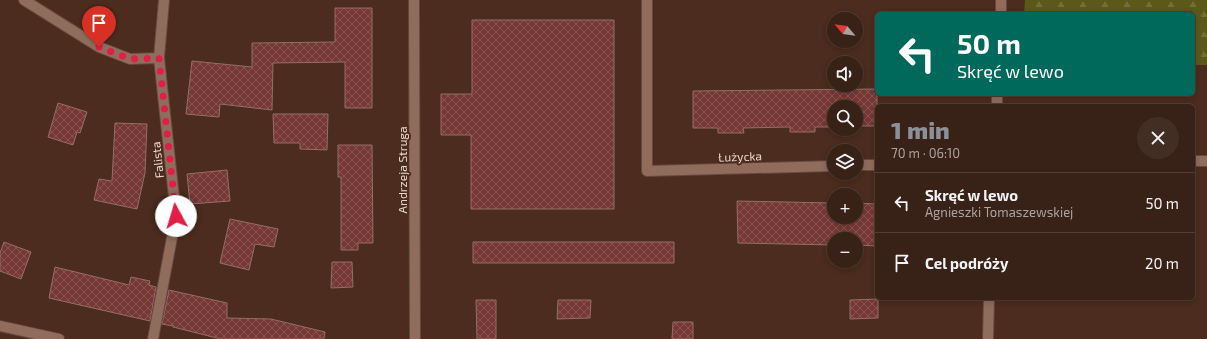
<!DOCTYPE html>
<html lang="pl">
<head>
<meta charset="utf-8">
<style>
  body { margin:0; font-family:"Exo 2",sans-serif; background:#432e23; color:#f1f3f6; height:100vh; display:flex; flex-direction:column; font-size:15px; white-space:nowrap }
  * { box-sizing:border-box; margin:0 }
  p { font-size:13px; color:#aba3a1 }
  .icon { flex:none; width:22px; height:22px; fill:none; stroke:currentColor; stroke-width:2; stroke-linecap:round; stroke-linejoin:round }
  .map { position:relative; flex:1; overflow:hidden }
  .side { position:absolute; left:875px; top:104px; width:320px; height:196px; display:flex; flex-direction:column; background:#382116; border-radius:6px; box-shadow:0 2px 6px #0003,0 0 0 1px #523e35 }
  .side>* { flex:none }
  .guide { position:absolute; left:875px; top:12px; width:320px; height:84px; border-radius:6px; box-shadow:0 2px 6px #0003,0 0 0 1px #523e35; background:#00695c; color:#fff; overflow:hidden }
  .needle { width:26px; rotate:299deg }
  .buttons { position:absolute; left:827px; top:12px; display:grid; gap:8px }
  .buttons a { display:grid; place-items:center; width:36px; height:36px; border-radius:50%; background:#382116; box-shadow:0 2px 6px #0003,0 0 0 1px #523e35; font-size:20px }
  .pin { position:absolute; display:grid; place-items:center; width:34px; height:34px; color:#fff; margin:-41px -17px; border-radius:50% 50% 50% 0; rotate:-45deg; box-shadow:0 0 4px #0007 }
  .pin .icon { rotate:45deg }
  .me { position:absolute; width:44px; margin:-22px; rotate:354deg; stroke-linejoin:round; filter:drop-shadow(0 0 3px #0008) }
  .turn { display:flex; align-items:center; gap:14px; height:84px; padding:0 16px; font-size:18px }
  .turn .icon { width:52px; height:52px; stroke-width:2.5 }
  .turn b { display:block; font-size:28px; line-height:34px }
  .round { display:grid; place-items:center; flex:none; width:42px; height:42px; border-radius:21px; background:#432e23 }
  .overview { display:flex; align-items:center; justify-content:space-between; height:68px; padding:0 16px }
  h1 { font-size:24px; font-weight:800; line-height:30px; color:#8c9099 }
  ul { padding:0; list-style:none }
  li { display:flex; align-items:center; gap:12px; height:60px; padding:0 16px; border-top:1px solid #523e35 }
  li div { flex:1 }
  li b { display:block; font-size:15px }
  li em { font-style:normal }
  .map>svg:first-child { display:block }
  .forest { fill:url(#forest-firs) }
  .building { fill:url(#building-cross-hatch); stroke:#956d69 }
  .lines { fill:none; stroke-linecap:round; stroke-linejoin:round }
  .minor-casing { stroke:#644a3d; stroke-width:12 }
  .minor { stroke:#8f6c5c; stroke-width:10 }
  .route { stroke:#e11d48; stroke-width:7; stroke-dasharray:0 12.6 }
  .labels { text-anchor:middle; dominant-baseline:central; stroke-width:4; stroke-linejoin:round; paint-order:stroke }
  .street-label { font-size:12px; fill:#e9d5cc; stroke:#4b2c1e }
</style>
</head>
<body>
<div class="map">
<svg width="1207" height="339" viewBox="0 0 1207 339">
  <defs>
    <pattern id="forest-firs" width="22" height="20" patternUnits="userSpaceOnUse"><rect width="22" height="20" fill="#5c5819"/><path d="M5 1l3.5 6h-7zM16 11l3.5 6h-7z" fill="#736f39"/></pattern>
    <pattern id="building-cross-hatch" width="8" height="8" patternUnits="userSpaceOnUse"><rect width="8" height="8" fill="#753834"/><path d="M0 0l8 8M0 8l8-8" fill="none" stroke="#895450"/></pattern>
  </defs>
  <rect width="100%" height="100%" fill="#4b2c1e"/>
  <path class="forest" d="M1025 0H1207V65H1193V14H1024Z"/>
  <path class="building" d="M335 8H372V108H345V62L273 63 272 110 220 104 219 117 186 114 192 61 252 67V43L335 42Z
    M472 20H614V209H471V135H441V94H472Z
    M877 89V126H856V107H834V127H815V132H790V127L743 128 744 133H718V128H693V91Z
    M58 103 87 112 80 133 77 132 73 145 48 137Z
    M273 114H328L327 150 300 149V143H274Z
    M115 123 147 124 145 173 137 209 94 200 99 179 112 181Z
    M338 145H372L373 243H358V250H341V177H338Z
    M227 170 230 201 190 204 187 174Z
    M737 201 834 203V217H856V203L876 204V246L856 245V239H834V245L738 243Z
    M230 219 278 229 274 247 255 244 249 270 220 263Z
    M4 242 31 252 21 279 0 271V253Z
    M473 242H674V263H473Z
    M332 262H352L353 287 331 288Z
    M55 267 129 285 131 277 150 281 149 285 156 287 150 321 49 298Z
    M169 290 227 303V318L271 319 325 332 324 339H221L173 327V326L162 324Z
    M878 299V318L850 319V300Z
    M476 300H496V339H477Z
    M558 300H591L590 318 557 319Z
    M673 322H693V339H672Z"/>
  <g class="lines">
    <g class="minor-casing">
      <path id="minor" d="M24 0 99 47 130 59 159 58
        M414 0 415 339
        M647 0V171L834 166
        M1001 14V0
        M997 106V94
        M1193 161H1207
        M856 165H877
        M0 326 59 339
        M153 339 176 216 159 58 164 0
        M988 339 989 298"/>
    </g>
    <use href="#minor" class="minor"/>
  </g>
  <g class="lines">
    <path class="route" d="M99 47 130 59 159 58 176 216"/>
  </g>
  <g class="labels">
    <g class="street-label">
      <text transform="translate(740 156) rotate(-2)">Łużycka</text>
      <text transform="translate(157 160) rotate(-96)">Falista</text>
      <text transform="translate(402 170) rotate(-90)">Andrzeja Struga</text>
    </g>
  </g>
</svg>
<div class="buttons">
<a><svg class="needle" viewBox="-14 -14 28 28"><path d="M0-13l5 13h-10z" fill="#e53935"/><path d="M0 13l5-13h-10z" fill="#aba3a1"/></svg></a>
<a><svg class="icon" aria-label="sound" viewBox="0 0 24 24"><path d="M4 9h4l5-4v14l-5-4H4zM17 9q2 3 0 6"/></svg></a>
<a><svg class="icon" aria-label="search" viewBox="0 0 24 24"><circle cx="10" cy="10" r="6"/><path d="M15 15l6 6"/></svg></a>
<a><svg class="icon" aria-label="layers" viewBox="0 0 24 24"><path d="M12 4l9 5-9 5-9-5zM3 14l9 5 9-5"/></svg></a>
<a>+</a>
<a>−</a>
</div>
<div class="pin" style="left:99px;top:47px;background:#d93025"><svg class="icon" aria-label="arrive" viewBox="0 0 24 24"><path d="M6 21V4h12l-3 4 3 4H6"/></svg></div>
<svg class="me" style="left:176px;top:216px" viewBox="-20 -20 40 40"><circle r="19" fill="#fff"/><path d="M0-13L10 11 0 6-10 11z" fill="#e11d48"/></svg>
<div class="guide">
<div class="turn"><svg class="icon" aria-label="left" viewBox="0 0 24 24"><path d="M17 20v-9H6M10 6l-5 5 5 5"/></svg><div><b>50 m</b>Skręć w lewo</div></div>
</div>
<section class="side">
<div class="overview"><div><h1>1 min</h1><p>70 m · 06:10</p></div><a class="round"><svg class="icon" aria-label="close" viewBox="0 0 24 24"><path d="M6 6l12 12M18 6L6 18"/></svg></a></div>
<ul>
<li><svg class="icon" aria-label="left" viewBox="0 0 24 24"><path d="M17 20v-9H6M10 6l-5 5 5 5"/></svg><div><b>Skręć w lewo</b><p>Agnieszki Tomaszewskiej</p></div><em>50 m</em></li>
<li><svg class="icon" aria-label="arrive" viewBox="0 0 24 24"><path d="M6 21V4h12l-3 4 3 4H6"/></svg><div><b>Cel podróży</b></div><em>20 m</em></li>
</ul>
</section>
</div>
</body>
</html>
